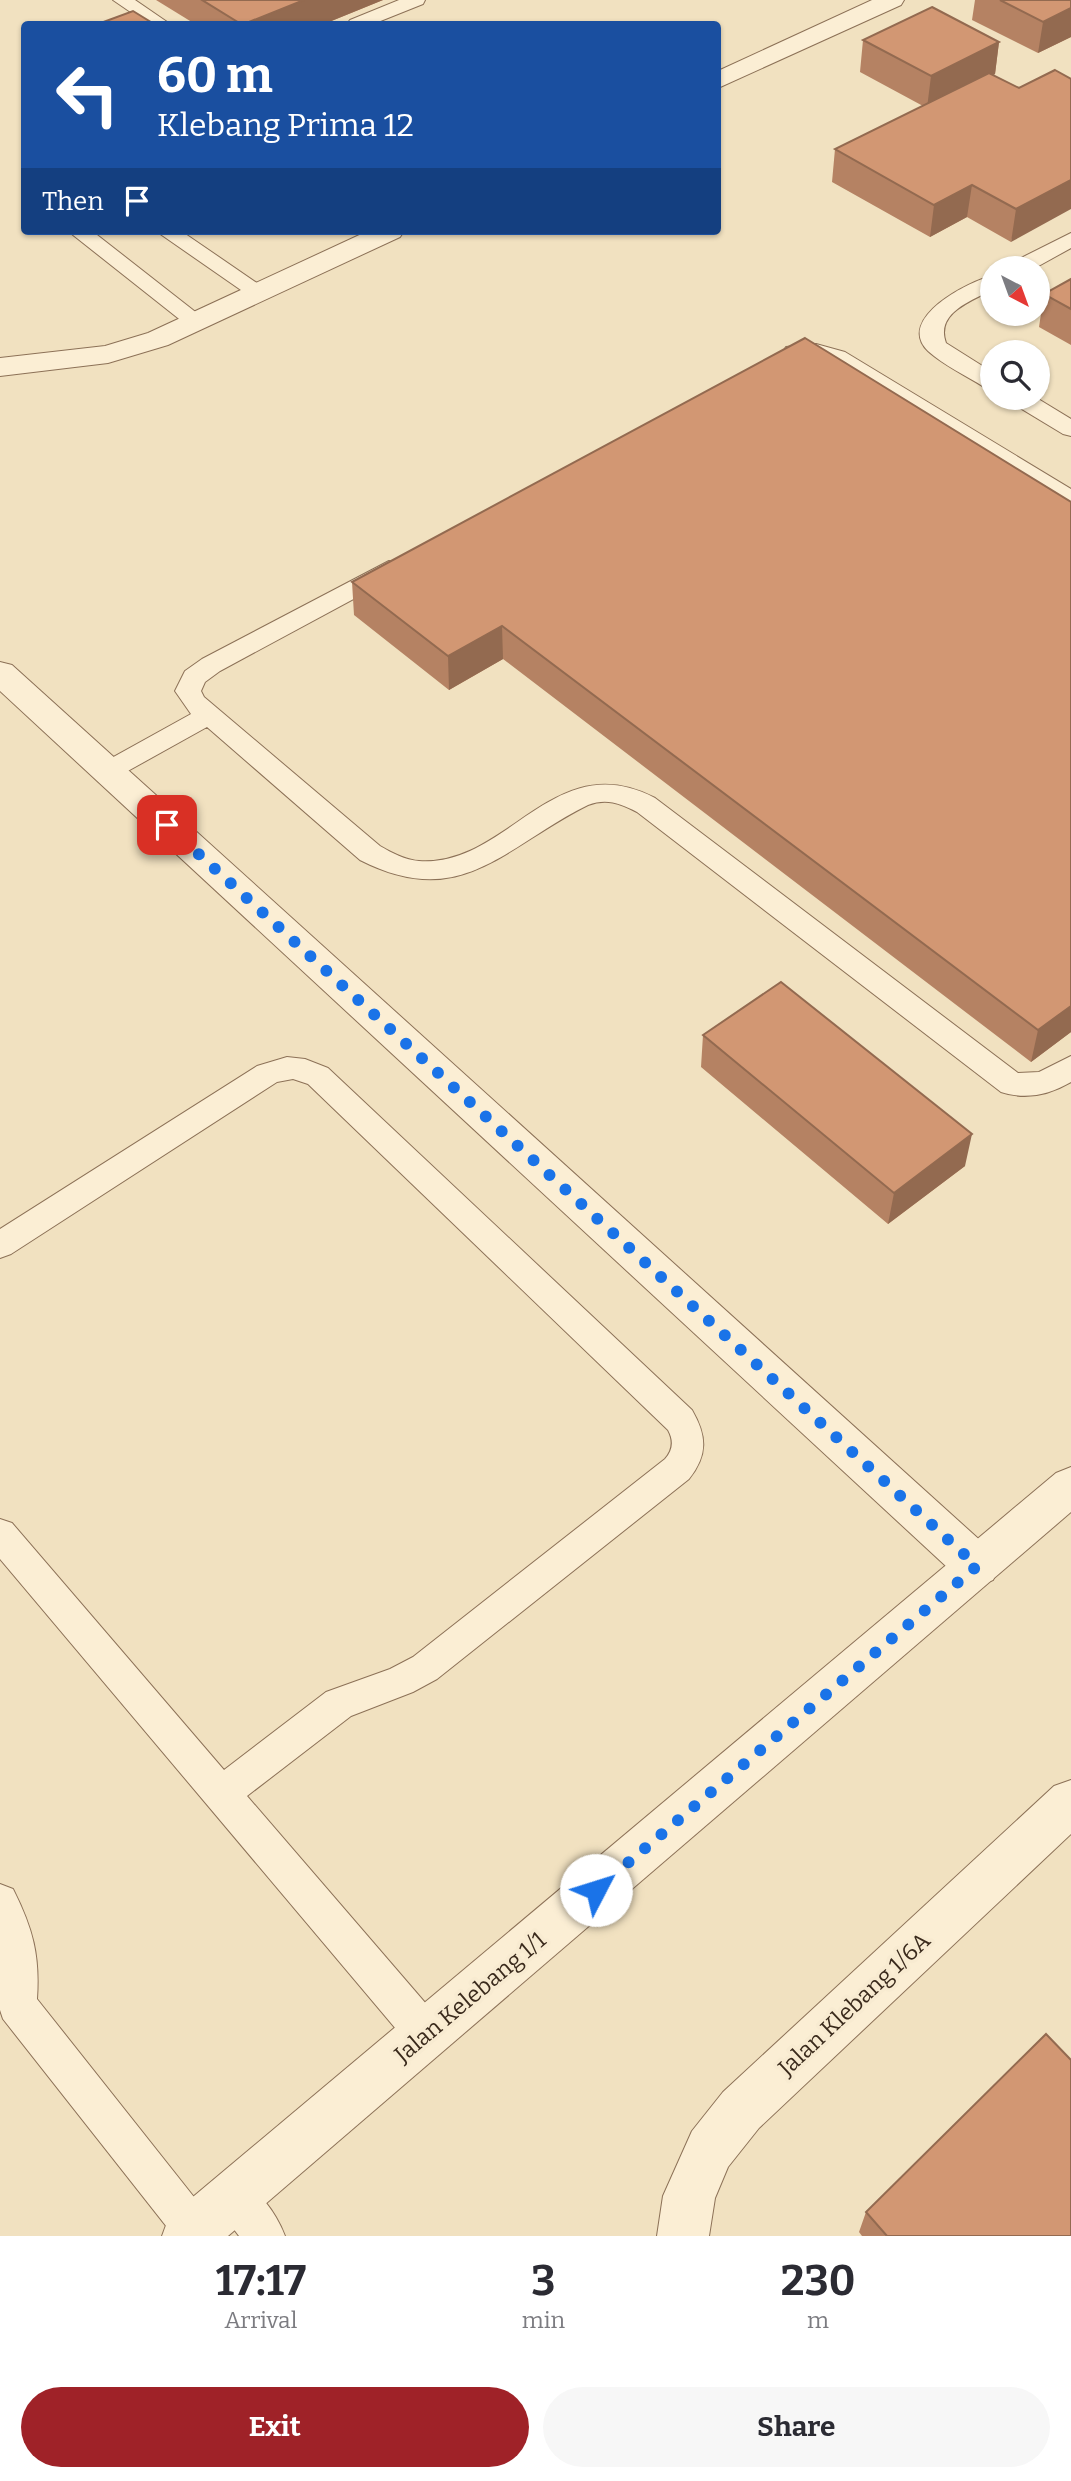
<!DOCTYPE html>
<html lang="en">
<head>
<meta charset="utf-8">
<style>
  body { margin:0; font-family:Bitter,serif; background:#f7f7f7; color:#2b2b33; height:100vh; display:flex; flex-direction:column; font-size:26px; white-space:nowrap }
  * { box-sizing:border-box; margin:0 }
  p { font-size:23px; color:#7c7c81 }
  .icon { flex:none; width:38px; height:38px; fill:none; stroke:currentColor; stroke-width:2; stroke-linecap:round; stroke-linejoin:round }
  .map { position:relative; height:2236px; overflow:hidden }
  .sheet { display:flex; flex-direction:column; background:#fff; flex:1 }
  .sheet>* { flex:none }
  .hud { position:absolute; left:21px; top:21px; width:700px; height:214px; border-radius:7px; box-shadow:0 2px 5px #0004; background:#1a4fa0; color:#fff; overflow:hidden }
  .needle { width:46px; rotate:139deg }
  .buttons { position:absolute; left:980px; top:256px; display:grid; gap:14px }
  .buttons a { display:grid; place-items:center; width:70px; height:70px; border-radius:50%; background:#fff; box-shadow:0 2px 5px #0004; font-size:35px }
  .pin { position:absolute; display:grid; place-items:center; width:60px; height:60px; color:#fff; margin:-30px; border-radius:14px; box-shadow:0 4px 10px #0006 }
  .me { position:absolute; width:77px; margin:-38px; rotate:50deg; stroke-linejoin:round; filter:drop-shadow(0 0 5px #0008) }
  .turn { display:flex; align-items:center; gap:24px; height:147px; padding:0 21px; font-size:32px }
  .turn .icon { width:91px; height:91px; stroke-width:2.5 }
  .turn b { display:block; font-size:49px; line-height:60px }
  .then { display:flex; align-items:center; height:66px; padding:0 21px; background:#0003; gap:14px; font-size:26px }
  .eta { display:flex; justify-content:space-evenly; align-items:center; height:119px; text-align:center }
  .eta b { font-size:42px; font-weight:700; line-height:49px }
  .button { display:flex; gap:14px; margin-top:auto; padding:14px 21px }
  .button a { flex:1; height:80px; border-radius:42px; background:#9f2228; color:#fff; font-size:28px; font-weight:700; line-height:80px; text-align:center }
  .button a+a { background:#f7f7f7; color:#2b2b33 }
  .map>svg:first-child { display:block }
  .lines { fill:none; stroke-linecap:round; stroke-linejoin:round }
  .service-casing { stroke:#8c7157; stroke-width:2 }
  .minor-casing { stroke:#8c7157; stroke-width:2 }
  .tertiary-casing { stroke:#8c7157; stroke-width:2 }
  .service { fill:#fbeed4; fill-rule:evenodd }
  .minor { fill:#fbeed4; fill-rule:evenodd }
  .tertiary { fill:#fbeed4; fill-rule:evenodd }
  .wall { fill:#b58263 }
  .shaded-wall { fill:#936a50 }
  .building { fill:#d29773; stroke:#936a50; stroke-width:2 }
  .route { stroke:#1a73e8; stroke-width:12; stroke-dasharray:0 21.6 }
  .labels { text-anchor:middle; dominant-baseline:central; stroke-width:7; stroke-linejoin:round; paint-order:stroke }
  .near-street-label { font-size:23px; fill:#3a2a1c; stroke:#f8ebd1 }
</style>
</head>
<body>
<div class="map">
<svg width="1071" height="2236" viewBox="0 0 1071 2236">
  <rect width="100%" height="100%" fill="#f1e1c0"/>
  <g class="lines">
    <g class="service-casing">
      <path id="service" d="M113 0H135L170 24H148Z
        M399 0H425L423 4 373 24H347L350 20Z
        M68 231H92L207 321 204 326H188Z
        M156 231H181L270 292 267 297H251Z
        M1071 233V248L1035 268H1008L1011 263Z
        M992 276V290C971 301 935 313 946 343L992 372V389L984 387C967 376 943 365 928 351 895 319 969 281 992 276Z
        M816 344 845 352 1071 489V506L1063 504 829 362C814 358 801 360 786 357L783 352 786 347Z
        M1007 397H1035L1071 419V436L1063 434 1010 402Z
        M389 561 398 563 401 569 398 575 220 671 205 682 201 691 204 697 380 846C392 853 405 860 419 861 508 867 554 745 655 798L1018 1073 1039 1072 1071 1056V1082C1049 1095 1025 1100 1001 1092L637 812C620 803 606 798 588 805 503 847 462 912 360 860L207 727 117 777 108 780 99 777 95 771 99 765 191 714 175 691 185 671 202 659Z
        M287 1057 305 1059 328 1068 692 1410C707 1436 708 1455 689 1479L437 1679 413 1692 351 1716 247 1796 440 2020 445 2034 440 2048 426 2053 412 2048 0 1559V1519L12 1523 224 1770 326 1692 390 1669 413 1657 665 1459C673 1450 674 1441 668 1430L308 1084 293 1079 277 1082 11 1254 0 1258V1229L257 1066Z
        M0 1884 13 1889C33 1929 40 1955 37 1999L209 2216 215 2230 213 2236H174L3 2019 0 2010Z
        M234 2177C257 2186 276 2213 285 2236H239L220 2211 214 2197 220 2183Z"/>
    </g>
    <g class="minor-casing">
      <path id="minor" d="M872 0H904L901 5 718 88V71Z
        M368 231H404L400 237 168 345 108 363 0 376V358L105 346 148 333Z
        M0 662 12 665 993 1552 999 1566 993 1580 977 1586 961 1580 0 691Z
        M1071 1780V1834L759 2128 728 2167 715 2198 709 2236H657L663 2196 692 2131 723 2092 1054 1786Z"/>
    </g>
    <g class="tertiary-casing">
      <path id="tertiary" d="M1071 1467V1512L228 2236H162L169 2217 1056 1473Z"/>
    </g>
    <use href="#service" class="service"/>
    <use href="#minor" class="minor"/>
    <use href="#tertiary" class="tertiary"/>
  </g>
  <path class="wall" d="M156 0H383L324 24H195Z
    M975 0H1071V37L1038 53 972 20Z
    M863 40 999 42 995 74 993 75 1019 88 1055 70 1011 242 967 217 930 237 832 182 835 149 923 106 860 72Z
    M1071 279V345L1039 327 1044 294Z
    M805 338 1071 1032 1031 1062 503 659 449 690 354 615 352 582Z
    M703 1035 965 1166 888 1224 701 1067Z
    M866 2212 1071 2236H862L859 2232Z"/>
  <path class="shaded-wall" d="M304 0H383L324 24H244Z
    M1071 8V37L1038 53 1043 22Z
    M999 42 995 74 927 108 931 76Z
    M1071 180V209L1011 242 1016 209Z
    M972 185 967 217 930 237 934 205Z
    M502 626 503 659 449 690 448 656Z
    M1071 1006V1032L1031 1062 1038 1030Z
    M972 1134 965 1166 888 1224 894 1193Z"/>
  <path class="building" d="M202 0H304L244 24H241Z
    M1000 0H1071V8L1043 22Z
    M932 7 999 42 931 76 863 40Z
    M133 11 154 24H98Z
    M1055 70 1071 79V180L1016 209 972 185 934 205 835 149 989 73 1019 88Z
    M1071 279V309L1044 294Z
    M805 338 1071 502V1006L1038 1030 502 626 448 656 352 582Z
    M781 982 972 1134 894 1193 703 1035Z
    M1046 2034 1071 2060V2236H887L866 2212Z"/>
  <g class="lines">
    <path class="route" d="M167 825 977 1566 596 1890"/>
  </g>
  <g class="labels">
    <g class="near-street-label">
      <text transform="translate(470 1997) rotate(-40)">Jalan Kelebang 1/1</text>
      <text transform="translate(854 2004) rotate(-43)">Jalan Klebang 1/6A</text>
    </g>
  </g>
</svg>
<div class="buttons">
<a><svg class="needle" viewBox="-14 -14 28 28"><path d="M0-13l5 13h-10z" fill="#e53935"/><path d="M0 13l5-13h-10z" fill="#7c7c81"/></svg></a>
<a><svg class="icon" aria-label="search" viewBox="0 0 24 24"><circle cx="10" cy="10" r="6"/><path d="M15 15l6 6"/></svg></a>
</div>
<div class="pin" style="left:167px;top:825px;background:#d93025"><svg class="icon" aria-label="arrive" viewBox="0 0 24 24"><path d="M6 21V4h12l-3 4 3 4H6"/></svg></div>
<svg class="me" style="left:596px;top:1890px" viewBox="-20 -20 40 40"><circle r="19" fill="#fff"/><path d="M0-13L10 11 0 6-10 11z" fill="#1a73e8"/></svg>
<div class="hud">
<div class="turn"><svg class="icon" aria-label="left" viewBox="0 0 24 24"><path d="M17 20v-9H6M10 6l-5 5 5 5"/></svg><div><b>60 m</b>Klebang Prima 12</div></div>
<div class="then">Then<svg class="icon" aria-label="arrive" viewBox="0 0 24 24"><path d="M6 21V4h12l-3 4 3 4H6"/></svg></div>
</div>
</div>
<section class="sheet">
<div class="eta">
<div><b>17:17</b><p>Arrival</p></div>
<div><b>3</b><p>min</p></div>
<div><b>230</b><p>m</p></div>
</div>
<div class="button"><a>Exit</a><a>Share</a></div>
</section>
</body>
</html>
